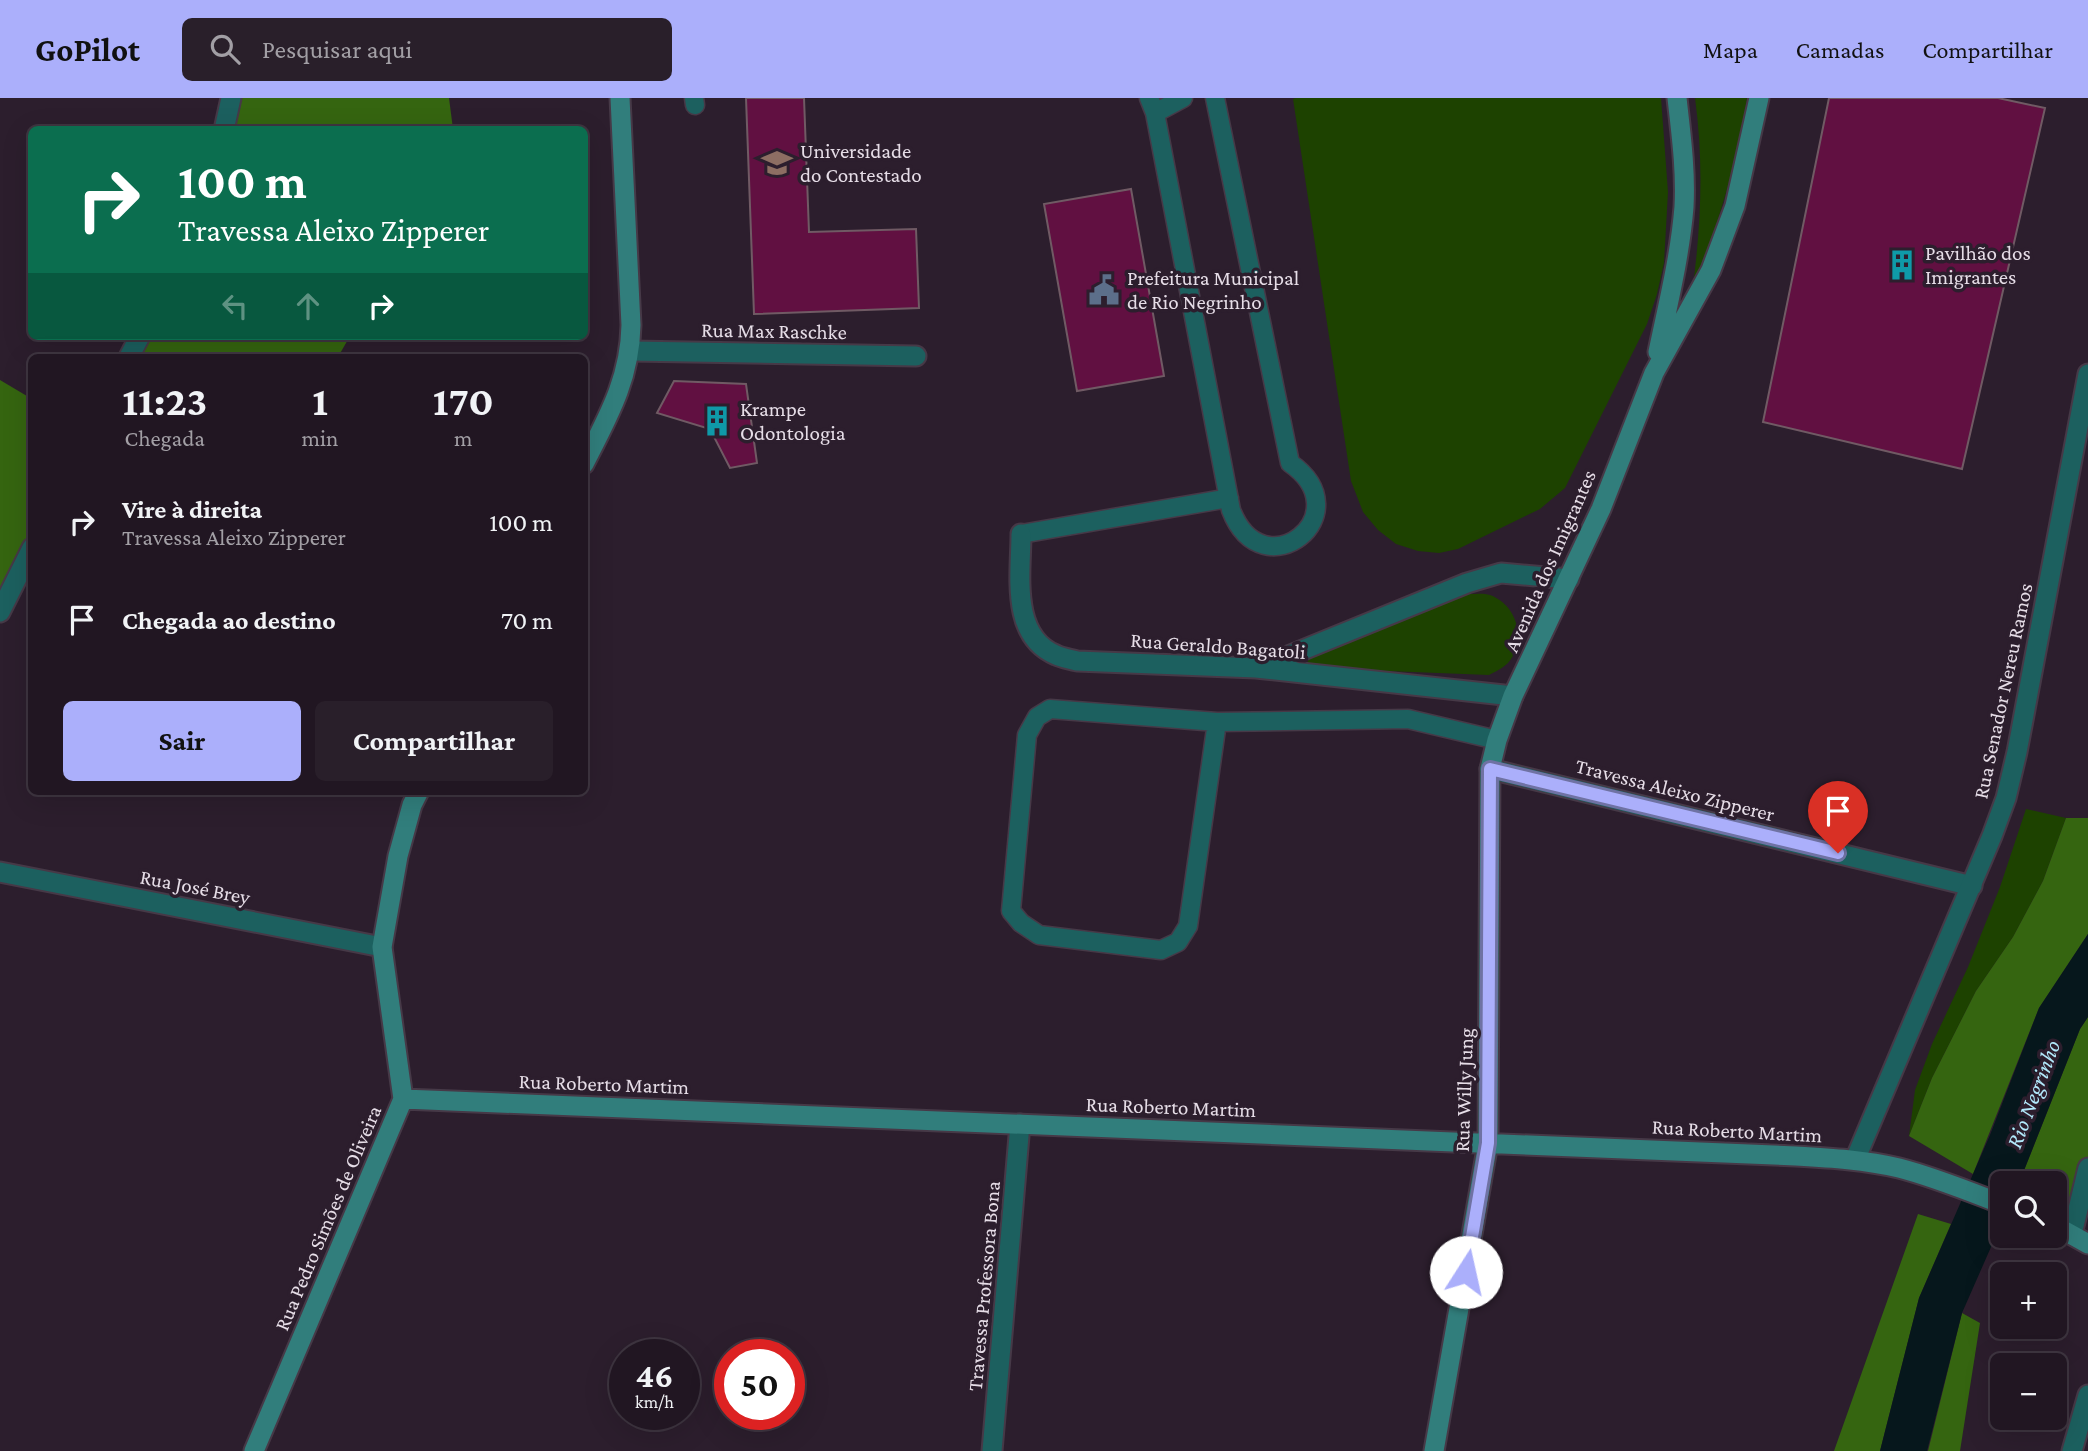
<!DOCTYPE html>
<html lang="pt">
<head>
<meta charset="utf-8">
<style>
  body { margin:0; font-family:"Crimson Pro",serif; background:#291f2a; color:#f1f3f6; height:100vh; display:flex; flex-direction:column; font-size:26px; white-space:nowrap }
  * { box-sizing:border-box; margin:0 }
  p { font-size:23px; color:#a29fa5 }
  .icon { flex:none; width:38px; height:38px; fill:none; stroke:currentColor; stroke-width:2; stroke-linecap:round; stroke-linejoin:round }
  .map { position:relative; flex:1; overflow:hidden }
  .drawer { position:absolute; left:28px; top:256px; width:560px; height:441px; display:flex; flex-direction:column; background:#211622; border-radius:10px; box-shadow:0 7px 28px #0002,0 0 0 2px #3e3540 }
  .drawer>* { flex:none }
  .top-card { position:absolute; left:28px; top:28px; width:560px; height:214px; border-radius:10px; box-shadow:0 7px 28px #0002,0 0 0 2px #3e3540; background:#0b6e4f; color:#fff; overflow:hidden }
  .tools { position:absolute; left:1990px; top:1073px; display:grid; gap:14px }
  .tools a { display:grid; place-items:center; width:77px; height:77px; border-radius:10px; background:#211622; box-shadow:0 7px 28px #0002,0 0 0 2px #3e3540; font-size:35px }
  .speed { position:absolute; left:609px; top:1241px; display:flex; gap:14px; font-size:35px; font-weight:700; text-align:center }
  .speed>* { display:grid; place-content:center; width:91px; height:91px; border-radius:50%; background:#211622; box-shadow:0 7px 28px #0002,0 0 0 2px #3e3540; line-height:1 }
  .speed small { font-size:18px; font-weight:400 }
  .speed .limit { border:10px solid #d22; background:#fff; color:#111 }
  .pin { position:absolute; display:grid; place-items:center; width:60px; height:60px; color:#fff; margin:-72px -30px; border-radius:50% 50% 50% 0; rotate:-45deg; box-shadow:0 0 7px #0007 }
  .pin .icon { rotate:45deg }
  .me { position:absolute; width:77px; margin:-38px; rotate:10deg; stroke-linejoin:round; filter:drop-shadow(0 0 5px #0008) }
  .turn { display:flex; align-items:center; gap:24px; height:147px; padding:0 35px; font-size:32px }
  .turn .icon { width:91px; height:91px; stroke-width:2.5 }
  .turn b { display:block; font-size:49px; line-height:60px }
  .lanes { display:flex; align-items:center; height:66px; padding:0 35px; background:#0003; justify-content:center; gap:35px; direction:ltr }
  .lanes .off { opacity:.35 }
  .eta { display:flex; justify-content:space-evenly; align-items:center; height:119px; text-align:center }
  .eta b { font-size:42px; font-weight:700; line-height:49px }
  .action { display:flex; gap:14px; margin-top:auto; padding:14px 35px }
  .action a { flex:1; height:80px; border-radius:10px; background:#abaffb; color:#111; font-size:28px; font-weight:700; line-height:80px; text-align:center }
  .action a+a { background:#291f2a; color:#f1f3f6 }
  ul { padding:0; list-style:none }
  li { display:flex; align-items:center; gap:21px; height:98px; padding:0 35px }
  li div { flex:1 }
  li b { display:block; font-size:26px }
  li em { font-style:normal }
  header { display:flex; align-items:center; gap:42px; box-sizing:border-box; height:98px; padding:0 35px; background:#abaffb; color:#111 }
  header strong { font-size:33px }
  nav { display:flex; gap:38px; margin-inline-start:auto; font-size:24px }
  .search { width:490px; height:63px; background:#291f2a; display:flex; align-items:center; gap:18px; box-sizing:border-box; padding:0 24px; border-radius:10px; color:#a29fa5; font-size:26px }
  .map>svg:first-child { display:block }
  .green { fill:#1d4200 }
  .forest { fill:#356510 }
  .water { fill:#06171c }
  .building { fill:#611041; stroke:#705a64; stroke-width:2 }
  .lines { fill:none; stroke-linecap:round; stroke-linejoin:round }
  .service-casing { stroke:#463947; stroke-width:21 }
  .minor-casing { stroke:#463947; stroke-width:23 }
  .tertiary-casing { stroke:#463947; stroke-width:23 }
  .secondary-casing { stroke:#463947; stroke-width:23 }
  .service { stroke:#1c605f; stroke-width:18 }
  .minor { stroke:#1c605f; stroke-width:19 }
  .tertiary { stroke:#1c605f; stroke-width:19 }
  .secondary { stroke:#317e7c; stroke-width:19 }
  .route-casing { stroke:#6f72a3; stroke-width:18 }
  .route { stroke:#abaffb; stroke-width:12 }
  .labels { text-anchor:middle; dominant-baseline:central; stroke-width:7; stroke-linejoin:round; paint-order:stroke }
  .poi-label { font-size:21px; fill:#e6dde7; stroke:#2c1e2d; text-anchor:start }
  .street-label { font-size:21px; fill:#e6dde7; stroke:#2c1e2d }
  .water-label { font-size:23px; font-style:italic; fill:#b2e9fb; stroke:#2c1e2d }
</style>
</head>
<body>
<header>
<strong>GoPilot</strong>
<div class="search"><svg class="icon" aria-label="search" viewBox="0 0 24 24"><circle cx="10" cy="10" r="6"/><path d="M15 15l6 6"/></svg>Pesquisar aqui</div>
<nav><a>Mapa</a><a>Camadas</a><a>Compartilhar</a></nav>
</header>
<div class="map">
<svg width="2088" height="1353" viewBox="0 0 2088 1353">
  <rect width="100%" height="100%" fill="#2c1e2d"/>
  <path class="green" d="M1296 0H1661L1668 94 1664 165 1657 196 1647 226 1565 390 1540 411 1458 451 1439 455 1418 453 1396 446 1378 432 1363 414 1351 383 1293 1Z
    M1695 0H1747C1737 67 1716 132 1692 195 1701 130 1704 66 1695 0Z
    M1468 496C1475 496 1484 495 1490 497 1518 507 1527 544 1508 565 1503 570 1495 574 1489 577L1311 570 1306 566 1310 560Z
    M2026 711 2066 720 2043 783 2013 839 1976 893 1932 980 1909 1038 1915 992 1932 946 1968 869 2000 789Z"/>
  <path class="forest" d="M231 0H449L453 31 224 32Z
    M140 238H350L338 259H129Z
    M0 282 32 301 31 450 0 514Z
    M2066 720H2088V836L2039 910 1973 1076 1909 1038 1932 980 1976 893 2013 839 2043 783Z
    M2088 919V1070L2078 1112 2055 1103 2054 1085H2019L2080 931Z
    M1918 1116 1951 1126 1919 1200 1880 1353H1834Z
    M1962 1215 1980 1225 1960 1353H1928Z"/>
  <path class="water" d="M2088 836V919L2080 931 2019 1085H2002V1124L1962 1215 1927 1353H1880L1919 1200 1990 1037 2039 910Z"/>
  <path class="building" d="M746 0H804L809 134 916 131 919 210 754 216Z
    M1829 0H1998L2045 10 1962 371 1763 324Z
    M1131 91 1164 278 1077 293 1044 106Z
    M674 283 746 286 757 365 730 370 710 331 657 315Z"/>
  <g class="lines">
    <g class="service-casing">
      <path id="service" d="M694 0 695 7
        M1149 0 1155 15 1231 412C1263 495 1363 416 1290 365L1215 0
        M1155 15 1183 0
        M1021 436 1229 400
        M1217 624 1188 828 1178 844 1161 852 1039 837 1021 825 1011 813 1027 637 1037 619 1050 611 1217 624 1408 621 1497 642"/>
    </g>
    <g class="minor-casing">
      <path id="minor" d="M224 32 231 0
        M631 253 916 258
        M129 259 140 238
        M1021 436C1021 475 1010 538 1056 557 1062 560 1070 561 1077 563L1256 570 1513 598
        M0 514 32 450
        M1261 569 1467 485 1501 475 1569 481
        M1490 671 1972 788
        M0 774 382 849
        M2072 1136 2088 1070
        M992 1353 1020 1026
        M2072 1353 2088 1297"/>
    </g>
    <g class="tertiary-casing">
      <path id="tertiary" d="M1855 1062 1992 738 2006 700 2017 654 2088 276"/>
    </g>
    <g class="secondary-casing">
      <path id="secondary" d="M1658 254C1668 206 1680 158 1684 109 1686 72 1681 36 1677 0
        M584 366C608 319 630 281 631 227L620 0
        M403 1001 1796 1058C1831 1060 1865 1062 1899 1070 1934 1079 1968 1093 2002 1106
        M2054 1127 2088 1146
        M254 1353 403 1001 382 849 398 758 412 707 419 693
        M1434 1353 1488 1045 1490 671 1497 642 1513 598 1601 411 1654 275 1711 172 1735 108 1759 0"/>
    </g>
    <use href="#service" class="service"/>
    <use href="#minor" class="minor"/>
    <use href="#tertiary" class="tertiary"/>
    <use href="#secondary" class="secondary"/>
  </g>
  <g class="lines">
    <g class="route-casing">
      <path id="route" d="M1466 1174 1488 1045 1490 671 1838 755"/>
    </g>
    <use href="#route" class="route"/>
  </g>
  <defs>
    <g id="university-bare" transform="scale(2.415)"><path d="M0-5L7-2L0 1L-7-2ZM-4 1L0 2.5L4 1V4Q0 6-4 4Z" fill="#8d6e63" stroke="#2c1e2d" stroke-width="2.5" paint-order="stroke"/></g>
    <g id="building-bare" transform="scale(2.415)"><path d="M-4-6H4V6H1V3H-1V6H-4ZM-2.5-4.3h1.7v1.8h-1.7ZM.8-4.3h1.7v1.8H.8ZM-2.5-1h1.7V.8h-1.7ZM.8-1h1.7V.8H.8Z" fill="#0f9aa8" stroke="#2c1e2d" stroke-width="2.5" paint-order="stroke"/></g>
    <g id="civic-bare" transform="scale(2.415)"><path d="M-.6-6.5H3V-4.5H.6V-3L4-1V1h2V6H-6V1h2V-1L-.6-3ZM-1.2 2.5V6h2.4V2.5Z" fill="#5c6f8a" stroke="#2c1e2d" stroke-width="2.5" paint-order="stroke"/></g>
  </defs>
  <g fill-rule="evenodd">
    <use href="#university-bare" x="777" y="65"/>
    <use href="#building-bare" x="1902" y="167"/>
    <use href="#civic-bare" x="1104" y="192"/>
    <use href="#building-bare" x="717" y="323"/>
  </g>
  <g class="labels">
    <g class="poi-label">
      <text x="800" y="53">Universidade<tspan x="800" dy="24">do Contestado</tspan></text>
      <text x="1925" y="155">Pavilhão dos<tspan x="1925" dy="24">Imigrantes</tspan></text>
      <text x="1127" y="180">Prefeitura Municipal<tspan x="1127" dy="24">de Rio Negrinho</tspan></text>
      <text x="740" y="311">Krampe<tspan x="740" dy="24">Odontologia</tspan></text>
    </g>
    <g class="street-label">
      <text transform="translate(774 233) rotate(1)">Rua Max Raschke</text>
      <text transform="translate(1550 463) rotate(-66)">Avenida dos Imigrantes</text>
      <text transform="translate(1218 548) rotate(4)">Rua Geraldo Bagatoli</text>
      <text transform="translate(2003 593) rotate(-78)">Rua Senador Nereu Ramos</text>
      <text transform="translate(1675 692) rotate(14)">Travessa Aleixo Zipperer</text>
      <text transform="translate(195 789) rotate(11)">Rua José Brey</text>
      <text transform="translate(604 986) rotate(2)">Rua Roberto Martim</text>
      <text transform="translate(1464 992) rotate(-88)">Rua Willy Jung</text>
      <text transform="translate(1171 1009) rotate(2)">Rua Roberto Martim</text>
      <text transform="translate(1737 1033) rotate(3)">Rua Roberto Martim</text>
      <text transform="translate(328 1120) rotate(-67)">Rua Pedro Simões de Oliveira</text>
      <text transform="translate(984 1188) rotate(-85)">Travessa Professora Bona</text>
    </g>
    <g class="water-label">
      <text transform="translate(2033 996) rotate(-69)">Rio Negrinho</text>
    </g>
  </g>
</svg>
<div class="tools">
<a><svg class="icon" aria-label="search" viewBox="0 0 24 24"><circle cx="10" cy="10" r="6"/><path d="M15 15l6 6"/></svg></a>
<a>+</a>
<a>−</a>
</div>
<div class="speed"><div>46<small>km/h</small></div><div class="limit">50</div></div>
<div class="pin" style="left:1838px;top:755px;background:#d93025"><svg class="icon" aria-label="arrive" viewBox="0 0 24 24"><path d="M6 21V4h12l-3 4 3 4H6"/></svg></div>
<svg class="me" style="left:1466px;top:1174px" viewBox="-20 -20 40 40"><circle r="19" fill="#fff"/><path d="M0-13L10 11 0 6-10 11z" fill="#abaffb"/></svg>
<div class="top-card">
<div class="turn"><svg class="icon" aria-label="right" viewBox="0 0 24 24"><path d="M7 20v-9h11M14 6l5 5-5 5"/></svg><div><b>100 m</b>Travessa Aleixo Zipperer</div></div>
<div class="lanes"><svg class="icon off" aria-label="left" viewBox="0 0 24 24"><path d="M17 20v-9H6M10 6l-5 5 5 5"/></svg><svg class="icon off" aria-label="ahead" viewBox="0 0 24 24"><path d="M12 20V5M6 11l6-6 6 6"/></svg><svg class="icon" aria-label="right" viewBox="0 0 24 24"><path d="M7 20v-9h11M14 6l5 5-5 5"/></svg></div>
</div>
<section class="drawer">
<div class="eta">
<div><b>11:23</b><p>Chegada</p></div>
<div><b>1</b><p>min</p></div>
<div><b>170</b><p>m</p></div>
</div>
<ul>
<li><svg class="icon" aria-label="right" viewBox="0 0 24 24"><path d="M7 20v-9h11M14 6l5 5-5 5"/></svg><div><b>Vire à direita</b><p>Travessa Aleixo Zipperer</p></div><em>100 m</em></li>
<li><svg class="icon" aria-label="arrive" viewBox="0 0 24 24"><path d="M6 21V4h12l-3 4 3 4H6"/></svg><div><b>Chegada ao destino</b></div><em>70 m</em></li>
</ul>
<div class="action"><a>Sair</a><a>Compartilhar</a></div>
</section>
</div>
</body>
</html>
